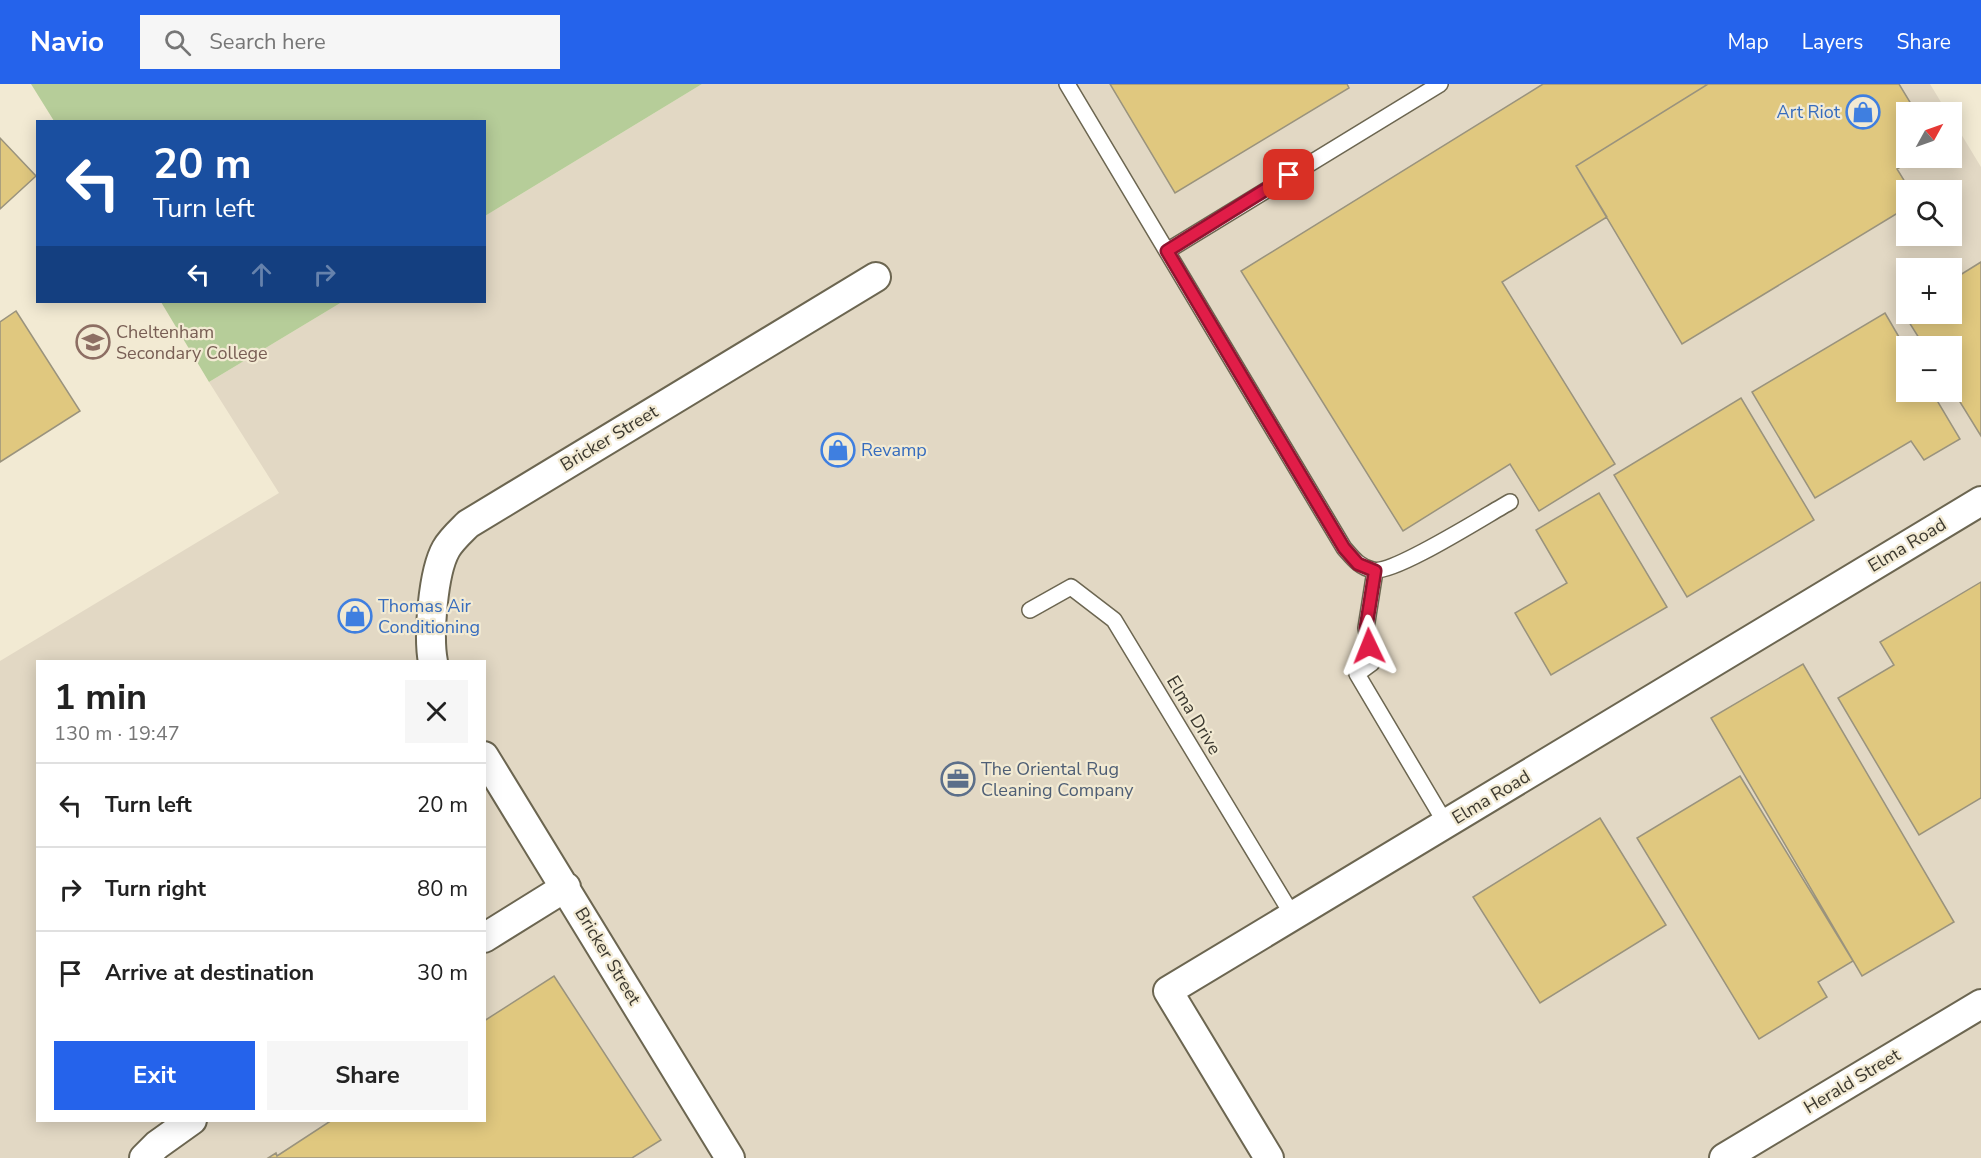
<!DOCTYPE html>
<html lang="en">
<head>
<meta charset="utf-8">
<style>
  body { margin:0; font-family:"Nunito Sans",sans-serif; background:#f6f6f6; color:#222; height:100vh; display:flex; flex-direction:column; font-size:22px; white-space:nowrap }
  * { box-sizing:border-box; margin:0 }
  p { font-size:20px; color:#767676 }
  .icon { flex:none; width:33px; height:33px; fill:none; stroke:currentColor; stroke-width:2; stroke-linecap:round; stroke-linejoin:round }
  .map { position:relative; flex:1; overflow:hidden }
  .details { position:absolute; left:36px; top:576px; width:450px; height:462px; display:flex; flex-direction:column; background:#fff; border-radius:0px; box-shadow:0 3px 15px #0003 }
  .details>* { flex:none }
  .guide { position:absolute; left:36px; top:36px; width:450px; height:183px; border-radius:0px; box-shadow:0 3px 15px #0003; background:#1a4fa0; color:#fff; overflow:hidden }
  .needle { width:39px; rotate:50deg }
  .fabs { position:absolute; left:1896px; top:18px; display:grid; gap:12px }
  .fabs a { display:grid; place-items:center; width:66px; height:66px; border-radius:0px; background:#fff; box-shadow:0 3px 15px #0003; font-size:30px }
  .pin { position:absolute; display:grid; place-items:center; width:51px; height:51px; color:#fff; margin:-26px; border-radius:12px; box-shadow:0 3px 9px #0006 }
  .me { position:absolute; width:66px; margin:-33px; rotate:358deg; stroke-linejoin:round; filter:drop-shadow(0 0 4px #0008) }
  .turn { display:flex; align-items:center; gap:21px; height:126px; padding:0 18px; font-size:27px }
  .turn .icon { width:78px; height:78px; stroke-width:2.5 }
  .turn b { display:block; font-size:42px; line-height:51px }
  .lanes { display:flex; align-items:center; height:57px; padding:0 18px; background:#0003; justify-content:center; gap:30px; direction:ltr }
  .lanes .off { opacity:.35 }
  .round { display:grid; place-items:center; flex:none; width:63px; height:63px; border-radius:0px; background:#f6f6f6 }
  .head { display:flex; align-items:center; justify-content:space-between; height:102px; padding:0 18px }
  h1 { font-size:36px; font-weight:700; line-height:45px }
  .cta { display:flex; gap:12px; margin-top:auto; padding:12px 18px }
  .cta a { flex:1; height:69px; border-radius:0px; background:#2563eb; color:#fff; font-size:24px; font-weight:700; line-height:69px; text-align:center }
  .cta a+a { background:#f6f6f6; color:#222 }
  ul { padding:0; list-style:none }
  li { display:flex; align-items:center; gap:18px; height:84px; padding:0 18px; border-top:2px solid #e0e0e0 }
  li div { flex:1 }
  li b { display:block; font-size:22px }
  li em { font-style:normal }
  header { display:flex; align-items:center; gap:36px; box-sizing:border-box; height:84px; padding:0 30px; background:#2563eb; color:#fff }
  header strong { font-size:28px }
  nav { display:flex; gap:33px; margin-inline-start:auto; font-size:21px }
  .search { width:420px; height:54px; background:#f6f6f6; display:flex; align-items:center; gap:15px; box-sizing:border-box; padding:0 21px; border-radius:0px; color:#767676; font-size:22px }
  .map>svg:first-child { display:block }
  .industrial { fill:#e2d8c4; fill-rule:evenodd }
  .green { fill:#b6cd99 }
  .building { fill:#e0c87f; stroke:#9a937d; stroke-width:1.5 }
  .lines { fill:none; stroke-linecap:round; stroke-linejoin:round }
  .lane-casing { stroke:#6c6651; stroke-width:18 }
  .street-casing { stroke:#6c6651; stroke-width:32 }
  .lane { stroke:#fff; stroke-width:15 }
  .street { stroke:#fff; stroke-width:28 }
  .route-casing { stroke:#92132f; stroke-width:15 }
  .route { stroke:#e11d48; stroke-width:10 }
  .labels { text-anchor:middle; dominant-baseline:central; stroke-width:4.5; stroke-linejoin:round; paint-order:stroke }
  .shop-label { font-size:18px; fill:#366cbe; stroke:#f2ead3; text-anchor:start }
  .education-label { font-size:18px; fill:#785e54; stroke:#f2ead3; text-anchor:start }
  .street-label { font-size:18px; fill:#3b382f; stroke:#f2ead3 }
  .service-label { font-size:18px; fill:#4e5e75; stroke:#f2ead3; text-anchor:start }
</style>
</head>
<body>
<header>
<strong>Navio</strong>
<div class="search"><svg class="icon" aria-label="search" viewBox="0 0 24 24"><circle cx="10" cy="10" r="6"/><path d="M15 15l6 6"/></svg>Search here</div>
<nav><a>Map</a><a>Layers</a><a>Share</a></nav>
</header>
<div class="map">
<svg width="1981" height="1074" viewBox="0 0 1981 1074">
  <rect width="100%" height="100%" fill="#f2ead3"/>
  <path class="industrial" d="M702 0H1930L1947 28H1906V74H1952V35L1981 83V1074H0V577L279 409 209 298 342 218H484L485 132ZM1906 106H1952V152H1906ZM1906 184H1952V230H1906ZM1906 262H1952V308H1906ZM38 578H484V1036H38Z"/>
  <path class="green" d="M31 0H702L485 132 484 38 54 37Z
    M161 218H342L209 298Z"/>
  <path class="building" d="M1110 0H1347L1349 4 1175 109Z
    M1543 0H1708L1576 82 1607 133 1502 198 1615 380 1539 427 1510 380 1403 447 1241 187Z
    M1708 0H1899L1916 28H1906V74H1916L1897 85 1910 106H1906V124L1682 260 1576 82Z
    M0 54 36 92 0 125Z
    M1981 178V352L1952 305V262H1924L1902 227 1906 224V230H1952V196Z
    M16 227 80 327 0 378V238Z
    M1885 229 1906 265V308H1932L1960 355 1924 376 1911 357 1815 414 1752 308Z
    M1741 314 1814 436 1687 513 1614 391Z
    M1599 409 1667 523 1551 591 1515 529 1567 499 1536 446Z
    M1981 498V714L1919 751 1838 614 1894 581 1880 558Z
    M1803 580 1954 838 1862 892 1711 634Z
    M1740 692 1853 877 1818 898 1827 913 1759 955 1637 754Z
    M1600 734 1666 841 1540 919 1473 813Z
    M554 892 661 1056 632 1074H268L276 1069 277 1072 332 1036H484V937Z"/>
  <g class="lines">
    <g class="lane-casing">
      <path id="lane" d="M1067 0 1344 464C1353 474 1359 483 1373 486 1393 491 1488 430 1510 418
        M1167 167 1440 0
        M1375 487 1366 544 1372 579 1357 590 1446 740
        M1030 526 1071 503 1114 536 1293 832"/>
    </g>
    <g class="street-casing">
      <path id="street" d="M433 578C428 552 433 488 446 465 451 456 460 448 468 440L876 193
        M484 672 730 1074
        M484 854 566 803
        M144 1074 157 1061 192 1036
        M1269 1074 1168 907 1981 417
        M1724 1074 1981 920"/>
    </g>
    <use href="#lane" class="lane"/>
    <use href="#street" class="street"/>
  </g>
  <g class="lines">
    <g class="route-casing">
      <path id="route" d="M1289 91 1167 167 1344 464 1358 480 1375 487 1366 544 1369 562"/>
    </g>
    <use href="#route" class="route"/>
  </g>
  <defs>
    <g id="shop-ring" transform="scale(1.725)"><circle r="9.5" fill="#f2ead3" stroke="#3f7fe0" stroke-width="1.5"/><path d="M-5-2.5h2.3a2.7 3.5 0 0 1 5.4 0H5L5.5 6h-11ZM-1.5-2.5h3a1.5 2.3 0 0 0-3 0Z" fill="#3f7fe0"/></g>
    <g id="school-ring" transform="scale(1.725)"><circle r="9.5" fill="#f2ead3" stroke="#8d6e63" stroke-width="1.5"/><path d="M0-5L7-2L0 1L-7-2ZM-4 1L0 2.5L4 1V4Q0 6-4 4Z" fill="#8d6e63"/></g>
    <g id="office-ring" transform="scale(1.725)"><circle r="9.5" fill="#f2ead3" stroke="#5c6f8a" stroke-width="1.5"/><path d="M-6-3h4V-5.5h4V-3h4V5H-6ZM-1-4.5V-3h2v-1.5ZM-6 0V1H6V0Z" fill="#5c6f8a"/></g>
  </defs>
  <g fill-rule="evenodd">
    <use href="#shop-ring" x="1863" y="28"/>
    <use href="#school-ring" x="93" y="258"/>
    <use href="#shop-ring" x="838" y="366"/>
    <use href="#shop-ring" x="355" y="532"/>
    <use href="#office-ring" x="958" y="695"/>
  </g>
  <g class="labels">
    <g class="shop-label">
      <text x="1840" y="28" text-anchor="end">Art Riot</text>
      <text x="861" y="366">Revamp</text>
      <text x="378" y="522">Thomas Air<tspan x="378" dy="21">Conditioning</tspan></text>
    </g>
    <g class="education-label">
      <text x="116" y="248">Cheltenham<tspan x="116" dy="21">Secondary College</tspan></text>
    </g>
    <g class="street-label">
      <text transform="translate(609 354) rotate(-31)">Bricker Street</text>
      <text transform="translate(1907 461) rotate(-31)">Elma Road</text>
      <text transform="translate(1194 631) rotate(59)">Elma Drive</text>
      <text transform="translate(1491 713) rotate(-31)">Elma Road</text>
      <text transform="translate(608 872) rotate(59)">Bricker Street</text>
      <text transform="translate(1852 997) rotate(-31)">Herald Street</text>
    </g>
    <g class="service-label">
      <text x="981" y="685">The Oriental Rug<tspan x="981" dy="21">Cleaning Company</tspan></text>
    </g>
  </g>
</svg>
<div class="fabs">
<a><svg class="needle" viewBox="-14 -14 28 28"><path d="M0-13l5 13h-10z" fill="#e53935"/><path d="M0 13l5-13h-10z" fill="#767676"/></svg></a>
<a><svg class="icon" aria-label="search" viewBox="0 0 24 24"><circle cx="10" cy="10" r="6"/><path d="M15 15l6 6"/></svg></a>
<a>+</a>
<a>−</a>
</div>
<div class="pin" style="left:1289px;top:91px;background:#d93025"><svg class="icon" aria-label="arrive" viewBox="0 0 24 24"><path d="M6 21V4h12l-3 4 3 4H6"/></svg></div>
<svg class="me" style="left:1369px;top:562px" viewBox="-20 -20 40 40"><path d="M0-17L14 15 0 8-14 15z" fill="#e11d48" stroke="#fff" stroke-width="4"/></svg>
<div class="guide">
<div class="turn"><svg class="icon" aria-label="left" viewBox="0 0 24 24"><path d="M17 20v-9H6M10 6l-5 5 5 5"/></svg><div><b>20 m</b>Turn left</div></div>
<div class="lanes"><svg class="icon" aria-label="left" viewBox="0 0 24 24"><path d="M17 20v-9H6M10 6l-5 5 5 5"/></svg><svg class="icon off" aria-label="ahead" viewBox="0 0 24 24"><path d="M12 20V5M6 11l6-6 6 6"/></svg><svg class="icon off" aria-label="right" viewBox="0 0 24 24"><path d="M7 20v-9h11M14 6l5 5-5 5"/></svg></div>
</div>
<section class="details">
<div class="head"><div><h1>1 min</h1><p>130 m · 19:47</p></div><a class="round"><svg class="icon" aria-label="close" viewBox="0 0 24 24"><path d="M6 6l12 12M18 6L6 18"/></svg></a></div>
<ul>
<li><svg class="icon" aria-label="left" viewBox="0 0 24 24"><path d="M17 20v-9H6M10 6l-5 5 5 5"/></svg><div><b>Turn left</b></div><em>20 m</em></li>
<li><svg class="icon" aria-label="right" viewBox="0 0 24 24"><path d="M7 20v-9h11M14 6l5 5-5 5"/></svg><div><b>Turn right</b></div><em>80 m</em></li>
<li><svg class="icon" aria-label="arrive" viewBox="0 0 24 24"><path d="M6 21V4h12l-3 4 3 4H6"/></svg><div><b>Arrive at destination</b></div><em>30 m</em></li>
</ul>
<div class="cta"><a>Exit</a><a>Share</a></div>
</section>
</div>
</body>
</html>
